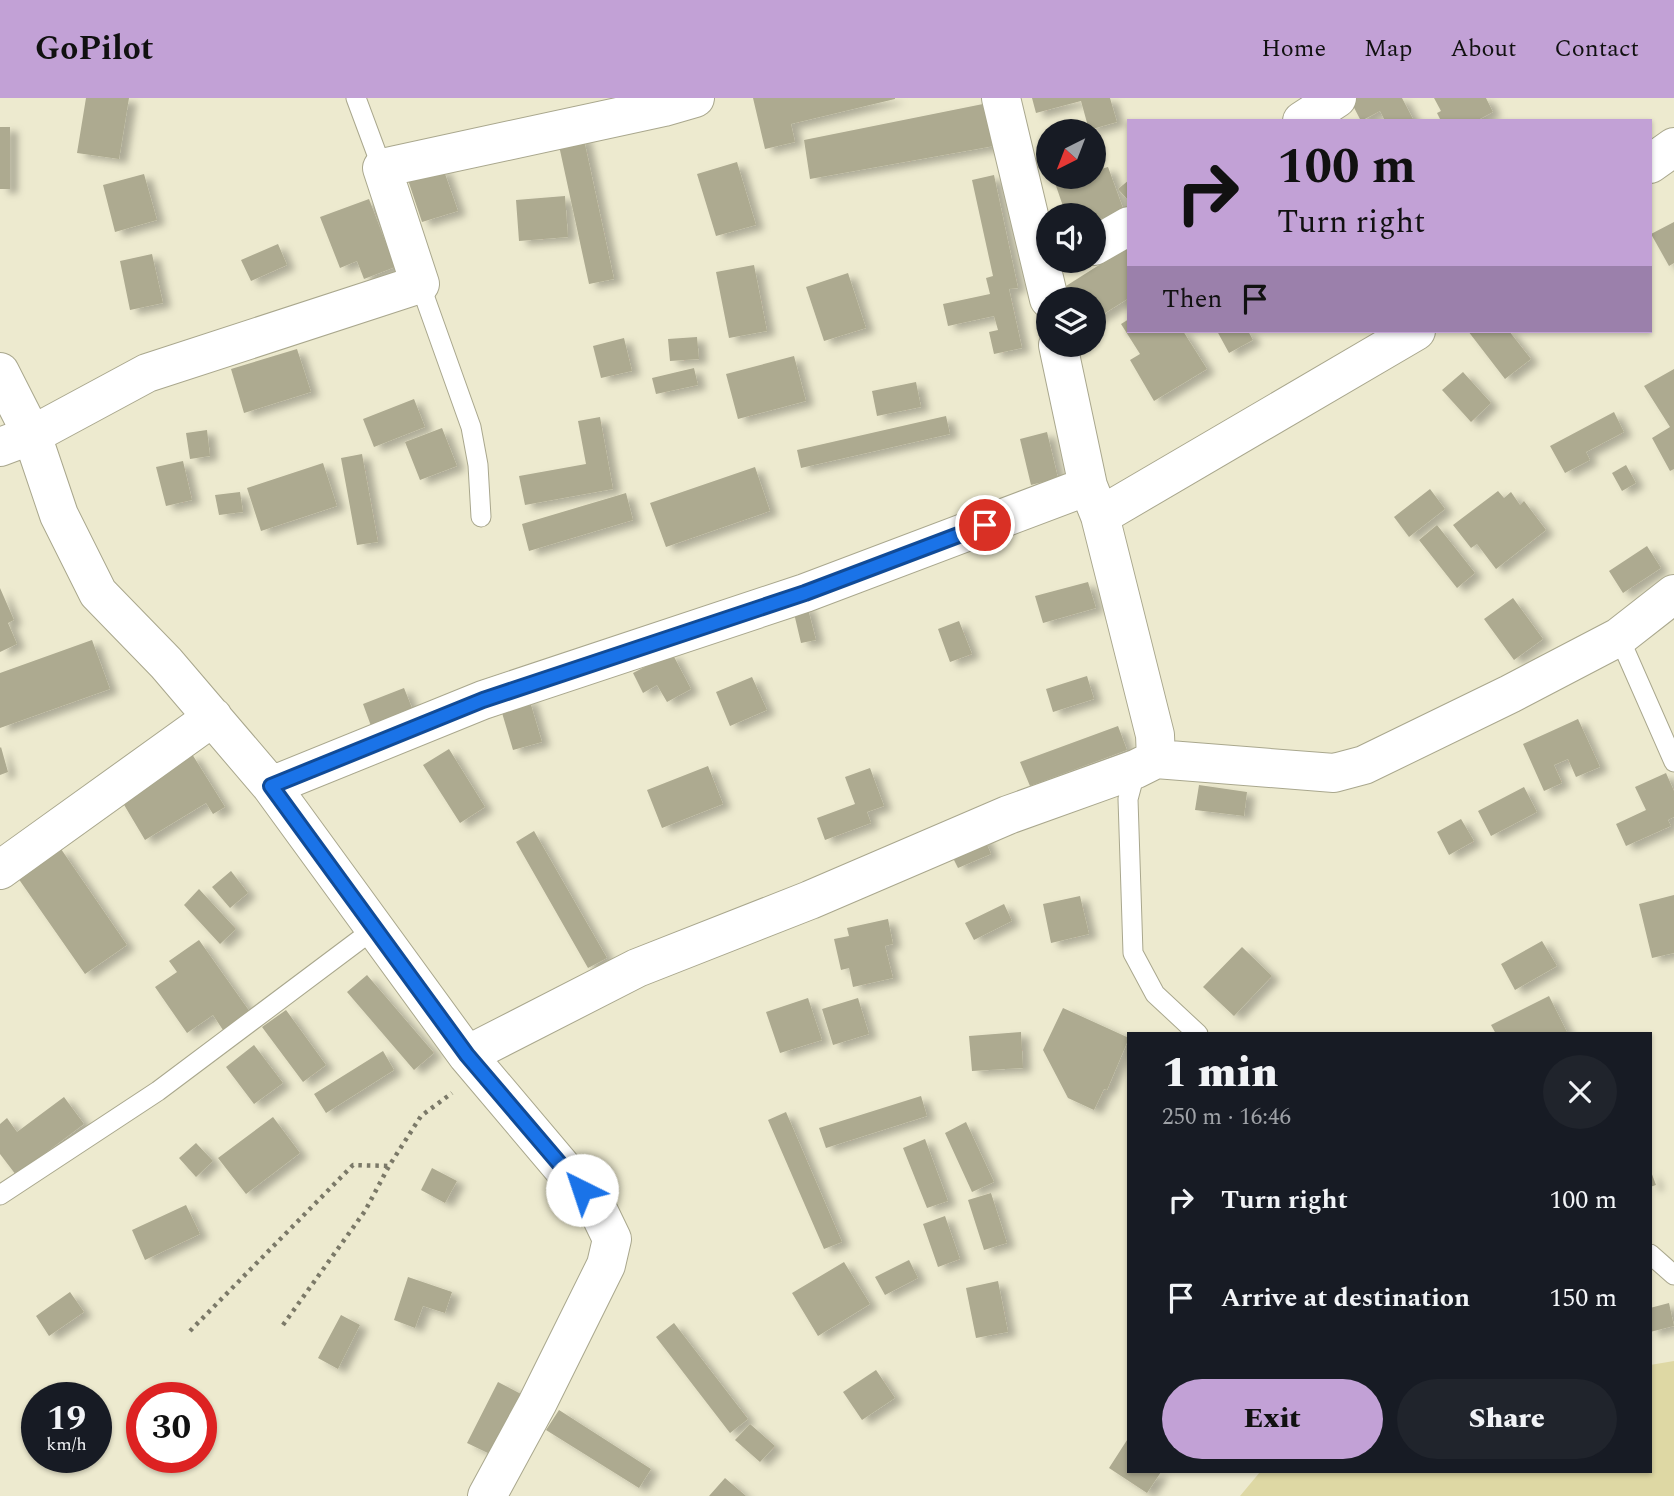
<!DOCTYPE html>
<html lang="en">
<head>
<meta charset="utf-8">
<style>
  body { margin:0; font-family:Spectral,serif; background:#20242c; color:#f1f3f6; height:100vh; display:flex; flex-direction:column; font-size:26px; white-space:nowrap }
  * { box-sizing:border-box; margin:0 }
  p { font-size:23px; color:#9ea1a6 }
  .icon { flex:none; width:38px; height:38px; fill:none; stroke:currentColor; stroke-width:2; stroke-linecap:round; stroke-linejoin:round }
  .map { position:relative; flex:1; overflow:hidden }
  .side { position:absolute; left:1127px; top:934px; width:525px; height:441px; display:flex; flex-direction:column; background:#171b24; border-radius:0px; box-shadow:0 2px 5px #0004 }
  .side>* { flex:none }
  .top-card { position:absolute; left:1127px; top:21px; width:525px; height:214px; border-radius:0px; box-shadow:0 2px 5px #0004; background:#c2a1d6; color:#111; overflow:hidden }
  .needle { width:46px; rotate:222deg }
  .controls { position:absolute; left:1036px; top:21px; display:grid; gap:14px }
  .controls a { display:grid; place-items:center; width:70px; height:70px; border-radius:50%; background:#171b24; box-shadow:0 2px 5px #0004; font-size:35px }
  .speed { position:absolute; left:21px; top:1284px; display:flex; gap:14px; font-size:35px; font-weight:700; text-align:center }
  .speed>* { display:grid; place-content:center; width:91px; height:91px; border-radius:50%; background:#171b24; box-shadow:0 2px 5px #0004; line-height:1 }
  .speed small { font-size:18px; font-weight:400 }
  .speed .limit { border:10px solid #d22; background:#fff; color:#111 }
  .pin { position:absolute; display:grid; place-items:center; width:60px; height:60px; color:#fff; margin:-30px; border:4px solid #fff; border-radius:50%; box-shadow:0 2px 7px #0007 }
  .me { position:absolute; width:77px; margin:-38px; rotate:319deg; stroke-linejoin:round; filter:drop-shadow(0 0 5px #0008) }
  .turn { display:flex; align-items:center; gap:24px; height:147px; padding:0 35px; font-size:32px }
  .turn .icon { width:91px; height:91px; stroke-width:2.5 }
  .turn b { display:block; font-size:49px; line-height:60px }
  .then { display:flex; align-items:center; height:66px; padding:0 35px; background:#0003; gap:14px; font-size:26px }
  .round { display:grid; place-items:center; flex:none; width:74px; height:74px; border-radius:37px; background:#20242c }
  .head { display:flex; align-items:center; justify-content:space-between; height:119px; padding:0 35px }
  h1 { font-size:42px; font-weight:800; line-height:52px }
  .primary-button { display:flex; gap:14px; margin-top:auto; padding:14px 35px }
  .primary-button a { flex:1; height:80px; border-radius:42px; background:#c2a1d6; color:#111; font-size:28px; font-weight:800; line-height:80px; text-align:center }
  .primary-button a+a { background:#20242c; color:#f1f3f6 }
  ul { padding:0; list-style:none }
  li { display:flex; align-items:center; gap:21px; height:98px; padding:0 35px }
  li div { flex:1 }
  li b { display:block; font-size:26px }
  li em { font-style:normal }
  header { display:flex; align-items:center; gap:42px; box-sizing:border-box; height:98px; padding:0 35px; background:#c2a1d6; color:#111 }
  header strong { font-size:33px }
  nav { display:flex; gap:38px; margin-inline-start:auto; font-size:24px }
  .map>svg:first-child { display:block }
  .green { fill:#ded8a4 }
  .building { fill:#adaa90; filter:url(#shadow) }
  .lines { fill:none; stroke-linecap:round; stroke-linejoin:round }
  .lane-casing { stroke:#a9a78d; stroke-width:21 }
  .street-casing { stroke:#a9a78d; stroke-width:40 }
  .path { stroke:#7b7968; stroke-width:4.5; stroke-dasharray:3.5 5; stroke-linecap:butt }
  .lane { stroke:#fff; stroke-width:19 }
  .street { stroke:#fff; stroke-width:38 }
  .route-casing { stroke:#114b97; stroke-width:18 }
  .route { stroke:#1a73e8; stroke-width:12 }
</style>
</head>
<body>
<header>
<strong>GoPilot</strong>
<nav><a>Home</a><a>Map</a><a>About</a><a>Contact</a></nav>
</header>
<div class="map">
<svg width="1674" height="1398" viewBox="0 0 1674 1398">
  <defs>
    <filter id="shadow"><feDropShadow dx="8" dy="4.5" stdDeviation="3.5" flood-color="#0004"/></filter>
  </defs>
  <rect width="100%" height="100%" fill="#edeacf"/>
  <path class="green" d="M1674 1263V1398H1240L1260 1374H1650V1267Z"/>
  <path class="building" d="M86 0H129L119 61 77 55Z
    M753 0H895V1L791 26 795 44 765 51Z
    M1032 0H1110L1117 24 1089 32 1081 3 1036 15Z
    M1349 0H1402L1414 23H1385L1380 13 1361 23Z
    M1434 0H1486L1493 14 1476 23H1441L1437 15 1441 13Z
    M988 5 994 48 810 81 804 42Z
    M0 29H10V91H0Z
    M583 37 614 181 589 186 558 43Z
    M737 64 756 127 716 138 697 76Z
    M1108 69 1124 113 1094 123V117H1066L1054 82 1062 79H1094V73Z
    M443 70 458 113 422 124 408 82Z
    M144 76 157 122 115 134 103 87Z
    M994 77 1018 190 1009 191 1022 250 994 256 989 234 998 232 994 218 948 228 943 206 990 196 986 180 993 178 972 82Z
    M1129 82V103L1118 91Z
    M565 98 568 139 519 143 516 102Z
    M369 101 395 169 364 181 357 163 340 170 320 119Z
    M1674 124V165L1669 168 1651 136Z
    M278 146 287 167 251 183 241 162Z
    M1129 148V200L1094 222V201H1074L1066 188Z
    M152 156 163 205 130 212 120 163Z
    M754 167 767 233 729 240 716 174Z
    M848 175 866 230 824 243 806 189Z
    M1129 221V233H1183L1207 271 1154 303 1130 262 1140 256 1121 226Z
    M1217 233H1248L1253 242 1229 255Z
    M1468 233H1509L1531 261 1505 281Z
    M697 239 699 261 670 263 668 241Z
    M624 240 632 273 601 280 593 248Z
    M297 251 311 294 244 315 231 271Z
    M794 258 806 303 738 321 726 276Z
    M694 270 698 287 656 296 652 280Z
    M1674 271V371L1670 373 1652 340 1670 329 1644 288Z
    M1463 274 1491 305 1471 324 1442 292Z
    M916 284 921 309 877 318 872 293Z
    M414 301 425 329 374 349 363 321Z
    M1614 314 1624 334 1586 354 1590 362 1565 375 1550 348Z
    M946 318 950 336 801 370 797 352Z
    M600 319 613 391 525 407 519 378 586 366 578 323Z
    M442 330 457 368 420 382 405 344Z
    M207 332 210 358 190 361 186 335Z
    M1047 334 1058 380 1031 387 1020 341Z
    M362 356 378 444 357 447 341 360Z
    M183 363 192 402 166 408 156 369Z
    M323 365 337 408 261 433 247 390Z
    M1626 367 1636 385 1622 393 1612 375Z
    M755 369 770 413 666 449 650 405Z
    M1430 391 1445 411 1409 439 1394 419Z
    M1498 393 1504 400 1511 394 1520 407 1524 403 1546 432 1496 471 1477 446 1471 450 1453 427Z
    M240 394 243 414 219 417 215 397Z
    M626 395 633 422 529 453 522 426Z
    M1437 427 1475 475 1457 490 1419 442Z
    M1647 448 1661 470 1623 495 1609 473Z
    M1088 484 1096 510 1043 525 1035 498Z
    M0 490 14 522 8 525 17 546 0 554Z
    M1513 500 1543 541 1514 562 1484 521Z
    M807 507 816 542 801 545 793 511Z
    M959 523 972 556 950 564 938 531Z
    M92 542 110 591 0 630V575Z
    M672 555 691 591 667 604 657 587 643 595 633 575Z
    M1087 578 1094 601 1053 614 1046 591Z
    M752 579 767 612 730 628 716 594Z
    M404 590 416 620 374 636 363 606Z
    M529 600 542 644 513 652 500 608Z
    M1578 621 1600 669 1576 679 1568 661 1554 667 1562 685 1544 693 1523 646Z
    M1118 628 1127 652 1030 688 1020 664Z
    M1 649 8 674 0 677V650Z
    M449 651 485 709 460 725 423 667Z
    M192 656 225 709 213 716 206 705 145 742 120 700Z
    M708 668 723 706 662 730 647 692Z
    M870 670 884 708 867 714 871 725 825 742 817 720 855 706 845 679Z
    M1666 675 1674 693V719L1668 722 1671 728 1626 748 1616 726 1646 712 1635 689Z
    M1199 687 1247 694 1244 718 1195 712Z
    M1524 689 1537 714 1491 738 1478 713Z
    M1461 721 1474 743 1449 757 1437 734Z
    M534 733 607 860 588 870 516 744Z
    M983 737 991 756 958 770 949 752Z
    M61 751 127 847 85 876 18 780Z
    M231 773 248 795 230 810 212 789Z
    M199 791 236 831 220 846 184 807Z
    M1674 797V855L1652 860 1639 806Z
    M1080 798 1089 836 1051 845 1043 806Z
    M1004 806 1012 823 974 842 965 825Z
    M888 821 893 846 885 848 893 880 853 889 849 870 841 872 834 841 849 838 847 830Z
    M199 842 250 914 223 932 213 917 187 935 155 889 177 874 169 863Z
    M1542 843 1557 868 1515 892 1501 866Z
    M1242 849 1272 878 1234 918 1203 889Z
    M367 877 434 955 414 972 347 894Z
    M1549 898 1568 936H1496L1491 927Z
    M808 900 822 942 780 955 766 914Z
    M858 900 869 936 833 947 822 911Z
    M1063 910 1129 940 1107 992 1104 991 1094 1012 1068 1000 1043 952Z
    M286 912 326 967 303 984 262 929Z
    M1021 934 1023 970 972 973 969 938Z
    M254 947 283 985 254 1006 226 969Z
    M383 953 394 972 326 1015 314 996Z
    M921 998 927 1018 826 1050 819 1030Z
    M64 999 84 1026 16 1077 0 1056V1026L7 1020 17 1034Z
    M786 1014 842 1144 824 1151 768 1022Z
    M273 1019 300 1055 246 1096 218 1060Z
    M966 1024 994 1084 972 1094 945 1035Z
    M925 1041 948 1103 927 1110 903 1050Z
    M196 1045 213 1063 196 1079 179 1060Z
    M432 1070 457 1083 445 1105 421 1092Z
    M1650 1071 1656 1087 1650 1089Z
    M991 1095 1007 1145 984 1152 968 1102Z
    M186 1107 200 1136 145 1162 132 1132Z
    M945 1118 960 1161 938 1169 923 1126Z
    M909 1162 918 1180 885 1197 875 1179Z
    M844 1164 870 1206 818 1238 792 1195Z
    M408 1179 452 1194 445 1215 423 1208 415 1230 394 1222Z
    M998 1183 1008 1234 976 1240 966 1190Z
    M70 1194 84 1214 49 1238 36 1218Z
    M1669 1205 1674 1228 1650 1234V1210Z
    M341 1217 360 1227 338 1271 318 1260Z
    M674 1225 748 1321 730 1335 656 1239Z
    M876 1272 895 1300 862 1322 843 1294Z
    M498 1284 521 1296 490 1356 467 1345Z
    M559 1312 651 1371 639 1390 546 1332Z
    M142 1319V1339L133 1333Z
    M750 1326 775 1348 760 1364 735 1342Z
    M1129 1339V1374H1161L1147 1395 1109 1370Z
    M725 1380 746 1398H709Z"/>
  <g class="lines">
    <g class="lane-casing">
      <path id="lane" d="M356 0 382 70
        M420 186 471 329 478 367 481 419
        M1619 539 1674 664
        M1136 671 1128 701 1133 855 1155 896 1198 936
        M0 1097 158 993 374 831
        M1650 1156 1674 1177"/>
    </g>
    <g class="street-casing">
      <path id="street" d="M1001 0 1049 201
        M1302 23 1337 0
        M1650 66 1674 49
        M1094 148 1129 128
        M1058 247 1088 388 1100 418 1155 637 1156 661
        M0 274 32 337 59 417 98 495 166 565 271 688 467 957 598 1112 612 1141 606 1167 537 1306 487 1398
        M0 349 32 337 147 275 420 186 382 70 664 9 695 0
        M1100 418 1416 233
        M271 688 483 602 805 495 1088 388
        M0 772 213 619
        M467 957 637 870 810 802 1008 717 1136 671 1156 661 1334 675 1364 667 1510 596 1619 539 1674 496"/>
    </g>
    <path class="path" d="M283 1227 365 1113 389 1068 421 1018 452 995
      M190 1233 353 1067 389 1068"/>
    <use href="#lane" class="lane"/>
    <use href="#street" class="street"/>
  </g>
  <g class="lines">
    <g class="route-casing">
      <path id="route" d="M582 1092 467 957 271 688 483 602 805 495 985 427"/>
    </g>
    <use href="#route" class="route"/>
  </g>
</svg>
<div class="controls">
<a><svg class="needle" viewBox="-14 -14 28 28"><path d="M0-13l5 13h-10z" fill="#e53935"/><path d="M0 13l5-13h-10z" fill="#9ea1a6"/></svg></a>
<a><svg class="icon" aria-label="sound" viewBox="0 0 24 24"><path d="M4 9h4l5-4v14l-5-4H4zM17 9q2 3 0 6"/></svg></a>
<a><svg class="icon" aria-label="layers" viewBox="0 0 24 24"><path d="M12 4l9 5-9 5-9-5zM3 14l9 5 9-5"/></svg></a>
</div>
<div class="speed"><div>19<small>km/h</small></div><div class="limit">30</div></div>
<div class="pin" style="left:985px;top:427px;background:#d93025"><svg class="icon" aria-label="arrive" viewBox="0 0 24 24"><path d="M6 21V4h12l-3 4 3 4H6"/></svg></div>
<svg class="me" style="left:582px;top:1092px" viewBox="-20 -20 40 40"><circle r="19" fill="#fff"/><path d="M0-13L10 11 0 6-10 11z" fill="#1a73e8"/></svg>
<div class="top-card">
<div class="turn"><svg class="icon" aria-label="right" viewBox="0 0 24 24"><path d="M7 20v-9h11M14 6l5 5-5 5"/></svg><div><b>100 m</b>Turn right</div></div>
<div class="then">Then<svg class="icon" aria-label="arrive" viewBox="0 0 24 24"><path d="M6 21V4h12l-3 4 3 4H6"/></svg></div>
</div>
<section class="side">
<div class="head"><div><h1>1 min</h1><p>250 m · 16:46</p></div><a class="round"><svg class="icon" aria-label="close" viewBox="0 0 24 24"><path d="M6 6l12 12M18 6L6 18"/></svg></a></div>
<ul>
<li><svg class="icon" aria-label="right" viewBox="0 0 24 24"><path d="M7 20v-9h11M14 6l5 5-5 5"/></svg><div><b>Turn right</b></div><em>100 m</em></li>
<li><svg class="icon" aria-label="arrive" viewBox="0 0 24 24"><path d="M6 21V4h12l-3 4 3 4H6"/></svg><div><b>Arrive at destination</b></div><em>150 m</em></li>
</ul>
<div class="primary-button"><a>Exit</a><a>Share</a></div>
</section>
</div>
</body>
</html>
